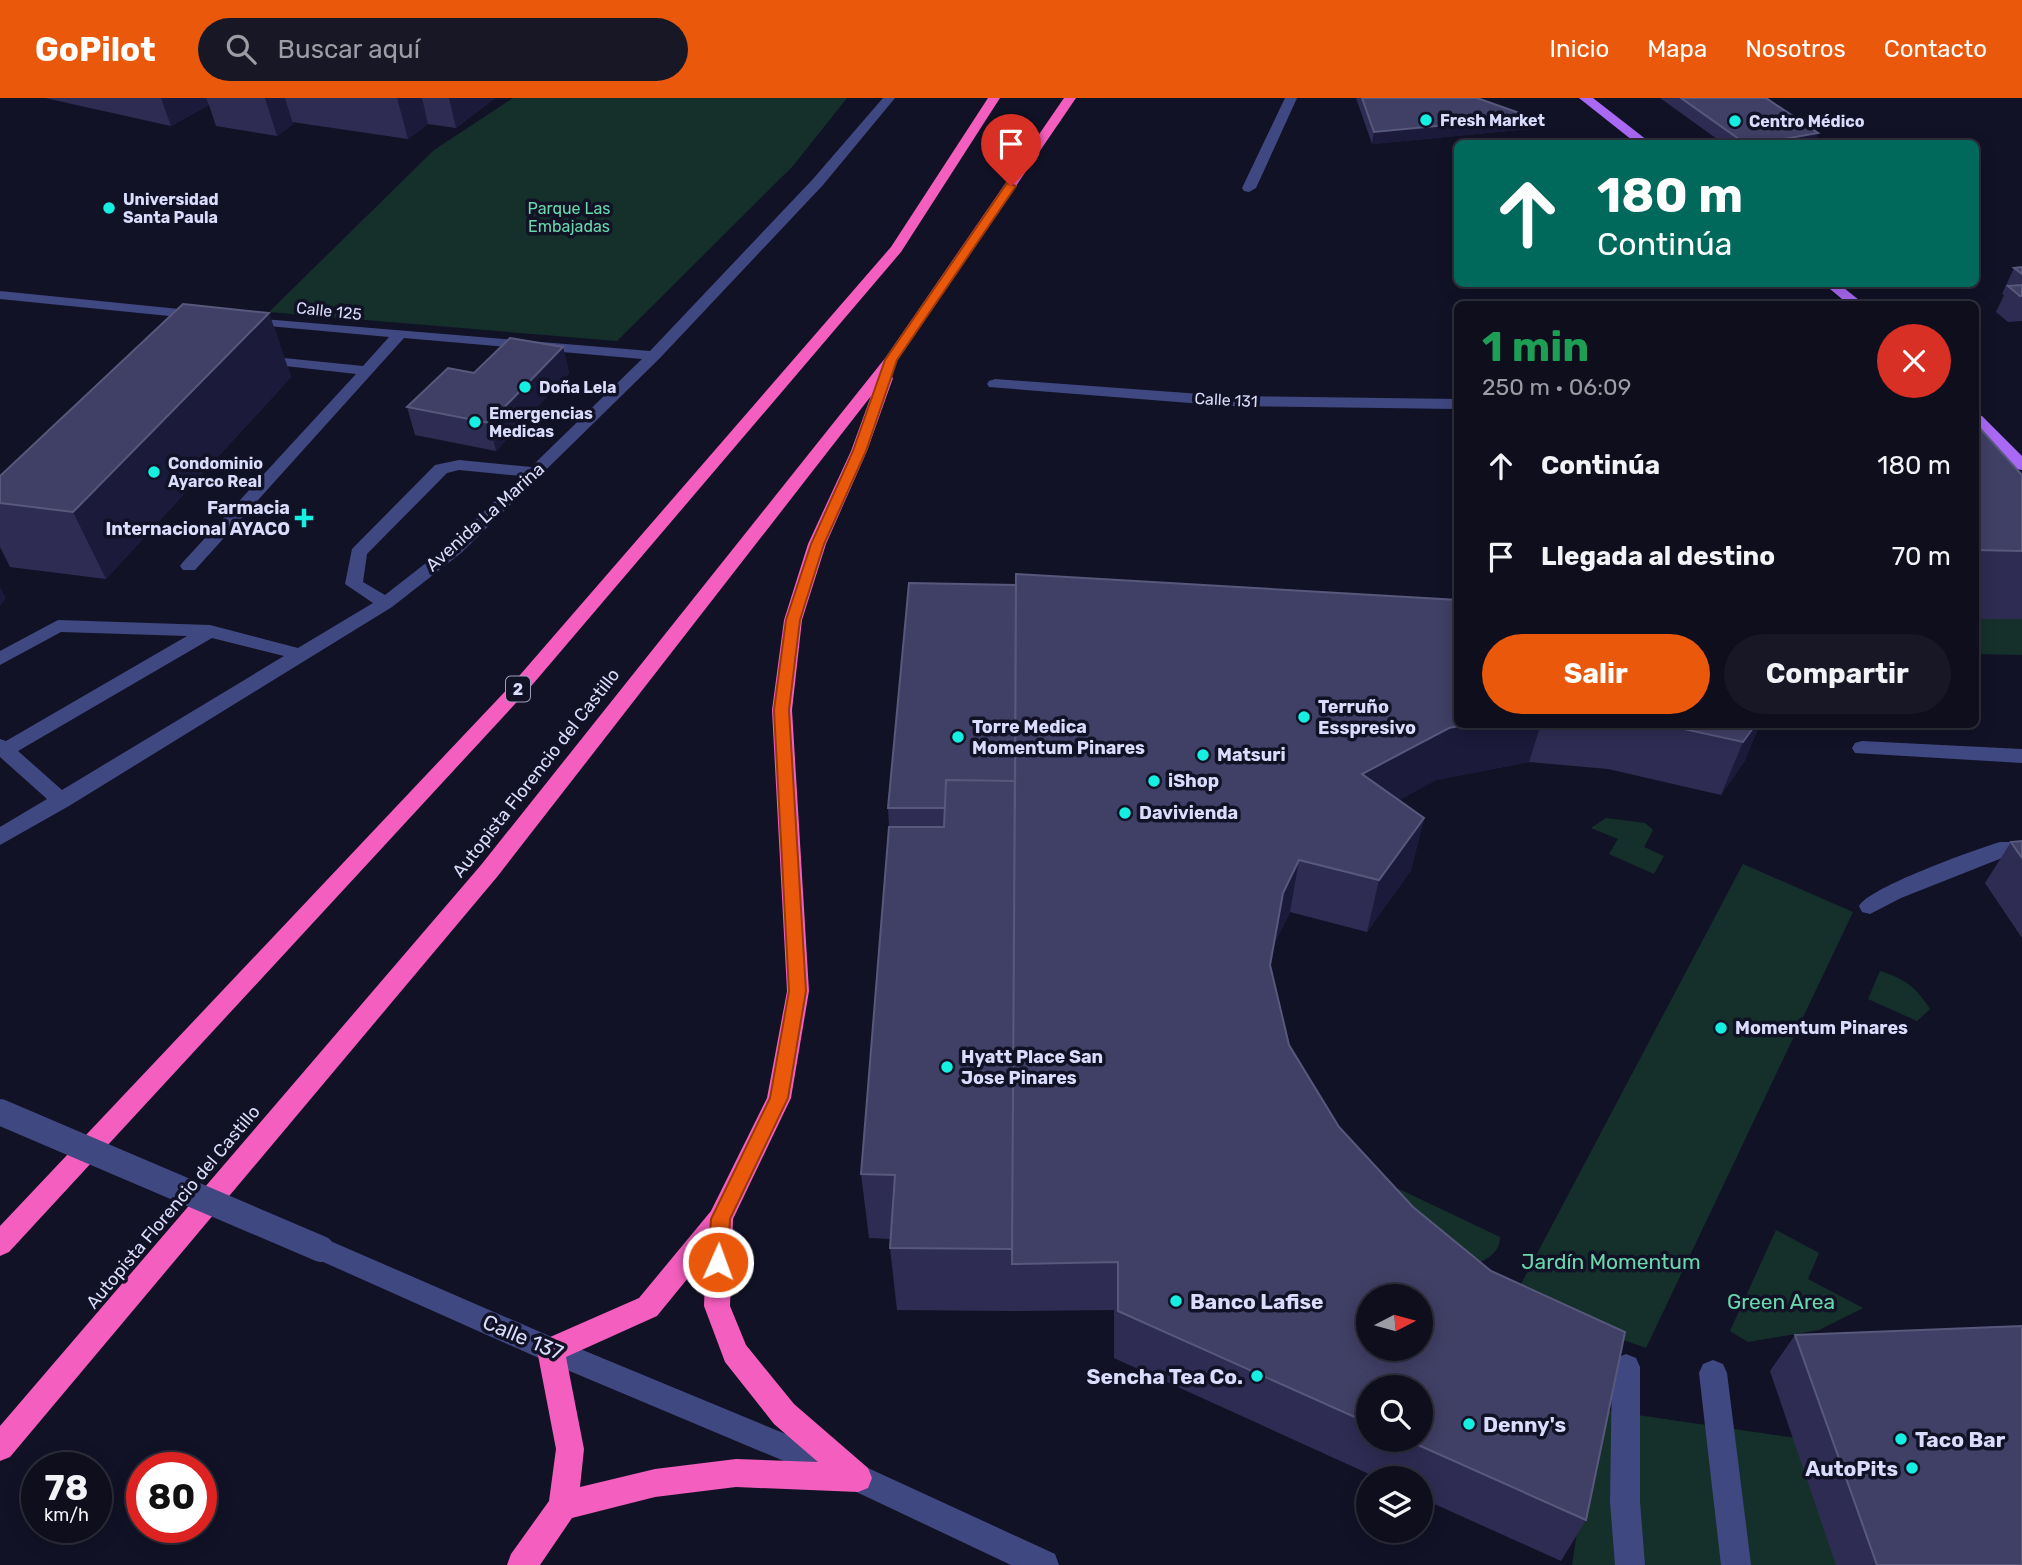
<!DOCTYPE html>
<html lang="es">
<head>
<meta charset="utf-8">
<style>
  body { margin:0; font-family:Rubik,sans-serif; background:#171726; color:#f1f3f6; height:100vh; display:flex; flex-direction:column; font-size:26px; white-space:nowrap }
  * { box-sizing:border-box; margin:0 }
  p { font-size:23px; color:#9b9ca4 }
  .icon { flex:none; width:38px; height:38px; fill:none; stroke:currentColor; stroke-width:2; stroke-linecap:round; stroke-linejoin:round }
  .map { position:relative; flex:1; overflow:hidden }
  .sheet { position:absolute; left:1454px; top:203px; width:525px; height:427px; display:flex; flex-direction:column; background:#0e0e1d; border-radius:10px; box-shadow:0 4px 18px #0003,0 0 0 2px #2e2e3b }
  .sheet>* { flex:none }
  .guide { position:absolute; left:1454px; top:42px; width:525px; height:147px; border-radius:10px; box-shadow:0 4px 18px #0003,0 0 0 2px #2e2e3b; background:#00695c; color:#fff; overflow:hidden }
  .needle { width:46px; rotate:84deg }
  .buttons { position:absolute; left:1356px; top:1186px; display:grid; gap:14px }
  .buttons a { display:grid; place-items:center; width:77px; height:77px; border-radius:50%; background:#0e0e1d; box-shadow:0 4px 18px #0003,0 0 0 2px #2e2e3b; font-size:35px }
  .speed { position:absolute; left:21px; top:1354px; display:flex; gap:14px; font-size:35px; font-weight:700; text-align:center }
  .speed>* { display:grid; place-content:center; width:91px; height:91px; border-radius:50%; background:#0e0e1d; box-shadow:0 4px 18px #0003,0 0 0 2px #2e2e3b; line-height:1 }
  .speed small { font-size:18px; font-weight:400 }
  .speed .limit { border:10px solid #d22; background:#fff; color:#111 }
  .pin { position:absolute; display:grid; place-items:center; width:60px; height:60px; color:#fff; margin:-72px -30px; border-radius:50% 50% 50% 0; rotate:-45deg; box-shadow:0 0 7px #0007 }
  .pin .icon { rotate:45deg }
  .me { position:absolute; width:77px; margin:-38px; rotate:2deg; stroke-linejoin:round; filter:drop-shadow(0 0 5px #0008) }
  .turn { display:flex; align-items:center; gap:24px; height:147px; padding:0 28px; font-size:32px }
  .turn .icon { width:91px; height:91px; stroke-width:2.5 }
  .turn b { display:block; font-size:49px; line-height:60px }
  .round { display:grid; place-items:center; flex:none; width:74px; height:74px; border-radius:37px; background:#171726 }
  .head { display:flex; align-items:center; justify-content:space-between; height:119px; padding:0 28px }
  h1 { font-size:42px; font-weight:700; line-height:52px; color:#1e9e55 }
  .primary-button { display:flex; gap:14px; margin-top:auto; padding:14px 28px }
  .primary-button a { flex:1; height:80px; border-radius:42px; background:#ea580c; color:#fff; font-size:28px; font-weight:700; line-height:80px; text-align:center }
  .primary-button a+a { background:#171726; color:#f1f3f6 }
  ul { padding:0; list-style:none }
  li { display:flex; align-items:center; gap:21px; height:91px; padding:0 28px }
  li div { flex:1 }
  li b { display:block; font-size:26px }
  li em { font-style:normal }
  header { display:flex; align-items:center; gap:42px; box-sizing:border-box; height:98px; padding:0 35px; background:#ea580c; color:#fff }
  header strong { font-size:33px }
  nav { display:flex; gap:38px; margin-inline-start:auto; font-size:24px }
  .search { width:490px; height:63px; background:#171726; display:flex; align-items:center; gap:18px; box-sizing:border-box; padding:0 24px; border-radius:38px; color:#9b9ca4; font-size:26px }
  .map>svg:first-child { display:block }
  .green { fill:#15302b }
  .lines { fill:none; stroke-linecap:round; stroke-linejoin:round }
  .minor { fill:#404882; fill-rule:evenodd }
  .major { fill:#aa69f4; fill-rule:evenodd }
  .highway { fill:#f45ebe; fill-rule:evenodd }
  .minor-bridge { stroke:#404882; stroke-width:26 }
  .wall { fill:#2e2c53; fill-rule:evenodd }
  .shaded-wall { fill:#1b1a3a }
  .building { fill:#403f65; stroke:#58587d; stroke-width:2; fill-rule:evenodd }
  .route { fill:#ea580c; stroke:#983908; stroke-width:2 }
  .poi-dot { fill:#14efe1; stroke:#121227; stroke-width:2.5 }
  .labels { text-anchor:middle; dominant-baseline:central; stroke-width:7; stroke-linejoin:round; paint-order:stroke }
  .far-poi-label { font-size:16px; font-weight:bold; fill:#dadcfc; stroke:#121227; text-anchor:start }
  .far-park-label { font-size:16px; fill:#6ad8ab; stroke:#121227 }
  .far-street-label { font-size:16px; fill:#dadcfc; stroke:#121227 }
  .shield { fill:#121227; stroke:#9e9fbc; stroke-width:2 }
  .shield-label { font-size:16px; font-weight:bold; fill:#dadcfc }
  .poi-label { font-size:18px; font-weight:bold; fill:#dadcfc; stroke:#121227; text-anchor:start }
  .street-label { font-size:18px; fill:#dadcfc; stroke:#121227 }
  .near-park-label { font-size:21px; fill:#6ad8ab; stroke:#121227 }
  .near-poi-label { font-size:21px; font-weight:bold; fill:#dadcfc; stroke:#121227; text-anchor:start }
  .near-street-label { font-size:21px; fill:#dadcfc; stroke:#121227 }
</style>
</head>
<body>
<header>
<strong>GoPilot</strong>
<div class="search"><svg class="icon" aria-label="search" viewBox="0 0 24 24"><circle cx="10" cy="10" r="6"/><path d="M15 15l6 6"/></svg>Buscar aquí</div>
<nav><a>Inicio</a><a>Mapa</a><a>Nosotros</a><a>Contacto</a></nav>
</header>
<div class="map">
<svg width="2022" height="1467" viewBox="0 0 2022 1467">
  <rect width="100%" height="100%" fill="#121227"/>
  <path class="green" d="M513 0H847L792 69 617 243 269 214 434 52Z
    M2022 510V557L1976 556V521Z
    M1606 720 1645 725 1653 732 1644 749 1664 758 1654 776 1609 756 1618 741 1591 730Z
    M1743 766 1853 814 1646 1250 1512 1203Z
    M1880 873C1905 881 1916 889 1930 911L1917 923 1868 901Z
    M1399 1091 1500 1139C1500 1154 1488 1161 1476 1166L1386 1111Z
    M1776 1132 1819 1155 1808 1181 1863 1210 1819 1232 1748 1244 1730 1233Z
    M1596 1311 1796 1340 1837 1467H1572Z"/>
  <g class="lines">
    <path class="minor" d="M883 0H895L823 87 659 261 461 455 392 509 69 708 0 747V729L47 701 0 659V641L6 643 187 538 61 534 0 567V553L58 522 210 527 298 550 373 505 345 486 352 451 435 367 459 362 531 369 642 261 404 240 195 472H183L180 468 183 464 356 276 259 265 251 260 254 257 363 268 389 239 245 226 240 225 238 222 240 219 650 253 813 81ZM459 372 521 378 449 447 385 497 363 484 367 456 447 375ZM212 540 284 558 62 692 18 653Z
      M1285 0H1297L1256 90 1249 94 1244 93 1242 90Z
      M0 193 199 213 206 217 199 221 0 201Z
      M995 281 1228 298 1458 301V311L1228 308 989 289 987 286 989 283Z
      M1862 643 2022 651V665L1855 655 1852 650 1855 645Z
      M2000 744H2022V760H2002L1901 800 1870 816 1862 814 1859 808C1870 789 1974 752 2000 744Z
      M321 1139 561 1243 868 1370 1055 1456 1059 1467H1011L848 1390 541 1261 312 1159 308 1151 312 1143Z
      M1626 1256 1636 1260 1640 1269V1404L1645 1467H1615L1610 1404 1612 1269 1616 1260Z
      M1713 1262 1723 1266 1727 1275 1751 1467H1721L1699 1275 1703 1266Z"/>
    <path class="major" d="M1579 0H1593L1652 46H1637Z
      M1824 186H1839L1864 206H1848Z
      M1976 316 1982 318 2022 358V372L2016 371 1976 330Z"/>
    <path class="highway" d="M988 0H1000L901 154 527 593 9 1154 0 1158V1128L513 585 891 149Z
      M1064 0H1076L888 276 893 280 867 353 826 446 802 522 792 612 809 893 791 1000 733 1121 730 1208 746 1247 794 1306 868 1370 872 1380 868 1390 858 1394 736 1389 655 1399 572 1420 540 1467H507L511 1456 549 1403 556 1351 537 1252 541 1243 639 1200 711 1113 767 1000 787 893 772 612 784 522 808 446 851 353 871 298 497 779 10 1359 0 1363V1328L481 767 886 259ZM706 1158 704 1208 725 1264 774 1326 818 1364 736 1361 655 1371 580 1389 584 1351 566 1259 657 1218Z"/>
    <path class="minor-bridge" d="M0 1014 321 1151"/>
  </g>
  <path class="wall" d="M45 0H495L456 30 428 26 408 41 292 24 293 26 277 38 216 28 209 7 171 28Z
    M1356 0H1477L1528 31 1372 46Z
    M1660 0H1766L1818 35 1814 46H1724Z
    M2022 169V223L2008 224 1996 214 2004 197 2002 196 2014 170Z
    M269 215 291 279 106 481 10 469 0 449V378Z
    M563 249 569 275 496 353 415 337 407 309 474 275Z
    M1976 326 2022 377V521H1976Z
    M1458 626H1760L1744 664 1721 697 1608 671 1529 664 1436 682 1399 702 1424 720 1411 772 1367 834 1290 814 1274 846 1270 867 1289 947 1339 1029 1586 1422 1561 1463 1421 1400V1381H1380L1114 1260V1212L1012 1213 897 1212 890 1150 891 1141 869 1140 861 1076 889 729 888 710ZM1368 1290 1421 1342H1368Z
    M2022 743V840L1985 785 2011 744Z
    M1795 1237 2022 1467H1836L1770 1273Z"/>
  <path class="shaded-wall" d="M161 0H206L209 7 171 28Z
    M265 0H285L293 26 277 38Z
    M397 0H422L428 26 408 41Z
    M449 0H495L456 30Z
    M1531 19 1528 31 1372 46 1374 34Z
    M1818 35 1814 46H1755Z
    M269 215 291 279 106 481 73 414Z
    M563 249 569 275 496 353 489 325Z
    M0 489 6 500 0 508Z
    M1469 626H1541L1529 664 1436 682 1351 729 1362 676 1449 630Z
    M1756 626H1760L1744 664 1721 697 1743 644Z
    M1424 720 1411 772 1367 834 1379 782Z
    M1299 762 1290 814 1274 846 1283 795Z"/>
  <path class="building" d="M1362 0H1477L1531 19 1374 34Z
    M1681 0H1766L1818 35 1755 46H1746Z
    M2022 169V176L2014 170Z
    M2022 187V198H2020L2008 188Z
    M183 206 269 215 73 414 0 405V378Z
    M510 240 563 249 489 325 407 309 448 270 474 275Z
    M1976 326 2022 377V453L1976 452Z
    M1016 476 1458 502V626H1469L1449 630 1362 676 1424 720 1379 782 1299 762 1283 795 1270 867 1289 947 1339 1029 1413 1109 1491 1173 1625 1234 1586 1422 1407 1342H1421V1290H1368V1325L1118 1213V1164L1012 1166ZM1368 1199H1421V1251H1368Z
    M909 485 1016 487 1015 710V683L946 682 945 710H888Z
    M1661 626H1756L1743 644Z
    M946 682 1015 683 1012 1151 890 1150 895 1077 861 1076 889 729H944Z
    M2022 743V760L2011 744Z
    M2022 1228V1467H1877L1795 1237Z"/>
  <path class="route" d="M1007 85 1016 88 897 262 866 353 824 446 800 522 789 612 806 893 788 1000 730 1121 728 1164 725 1171 718 1173 711 1171 708 1164 711 1121 770 1000 789 893 774 612 786 522 811 446 853 353 885 262Z"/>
  <g class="poi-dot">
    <circle cx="1426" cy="22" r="7"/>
    <circle cx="1735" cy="23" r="7"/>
    <circle cx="109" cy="110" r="7"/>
    <circle cx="525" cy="289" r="7"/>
    <circle cx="475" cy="324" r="7"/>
    <circle cx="154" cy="374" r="7"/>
    <path d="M300.5 409.5h7v7h7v7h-7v7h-7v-7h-7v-7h7z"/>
    <circle cx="1304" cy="619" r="7"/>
    <circle cx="958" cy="639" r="7"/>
    <circle cx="1203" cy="657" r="7"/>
    <circle cx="1154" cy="683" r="7"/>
    <circle cx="1125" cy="715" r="7"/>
    <circle cx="1721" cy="930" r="7"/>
    <circle cx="947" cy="969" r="7"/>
    <circle cx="1176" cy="1203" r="7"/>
    <circle cx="1257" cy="1278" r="7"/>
    <circle cx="1469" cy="1326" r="7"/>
    <circle cx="1901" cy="1341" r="7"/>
    <circle cx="1912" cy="1370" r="7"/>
  </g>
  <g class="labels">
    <g class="far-poi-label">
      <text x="1440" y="22">Fresh Market</text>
      <text x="1749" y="23">Centro Médico</text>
      <text x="123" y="101">Universidad<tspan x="123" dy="18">Santa Paula</tspan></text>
      <text x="539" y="289">Doña Lela</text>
      <text x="489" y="315">Emergencias<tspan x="489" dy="18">Medicas</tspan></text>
      <text x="168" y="365">Condominio<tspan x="168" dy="18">Ayarco Real</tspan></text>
    </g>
    <g class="far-park-label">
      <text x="569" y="110">Parque Las<tspan x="569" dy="18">Embajadas</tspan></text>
    </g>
    <g class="far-street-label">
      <text transform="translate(329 213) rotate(6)">Calle 125</text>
      <text transform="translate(1226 302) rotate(3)">Calle 131</text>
    </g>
    <rect class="shield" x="506" y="578.5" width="24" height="25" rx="5"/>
    <g class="shield-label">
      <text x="518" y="591">2</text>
    </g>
    <g class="poi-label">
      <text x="290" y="410" text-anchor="end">Farmacia<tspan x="290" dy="21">Internacional AYACO</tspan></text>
      <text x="1318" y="609">Terruño<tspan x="1318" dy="21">Esspresivo</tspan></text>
      <text x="972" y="629">Torre Medica<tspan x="972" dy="21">Momentum Pinares</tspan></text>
      <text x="1217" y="657">Matsuri</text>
      <text x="1168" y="683">iShop</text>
      <text x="1139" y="715">Davivienda</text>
      <text x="1735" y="930">Momentum Pinares</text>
      <text x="961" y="959">Hyatt Place San<tspan x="961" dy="21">Jose Pinares</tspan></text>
    </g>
    <g class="street-label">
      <text transform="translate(485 419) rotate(-42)">Avenida La Marina</text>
      <text transform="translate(536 675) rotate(-52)">Autopista Florencio del Castillo</text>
      <text transform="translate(173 1109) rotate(-50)">Autopista Florencio del Castillo</text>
    </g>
    <g class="near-park-label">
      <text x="1611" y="1163">Jardín Momentum</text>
      <text x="1781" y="1203">Green Area</text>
    </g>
    <g class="near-poi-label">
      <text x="1190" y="1203">Banco Lafise</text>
      <text x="1243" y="1278" text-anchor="end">Sencha Tea Co.</text>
      <text x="1483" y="1326">Denny's</text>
      <text x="1915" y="1341">Taco Bar</text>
      <text x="1898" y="1370" text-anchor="end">AutoPits</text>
    </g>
    <g class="near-street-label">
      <text transform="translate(523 1239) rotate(23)">Calle 137</text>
    </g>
  </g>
</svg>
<div class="buttons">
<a><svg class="needle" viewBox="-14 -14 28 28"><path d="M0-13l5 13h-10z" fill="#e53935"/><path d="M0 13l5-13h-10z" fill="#9b9ca4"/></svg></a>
<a><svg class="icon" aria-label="search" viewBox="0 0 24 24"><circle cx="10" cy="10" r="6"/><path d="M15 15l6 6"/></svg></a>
<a><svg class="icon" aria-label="layers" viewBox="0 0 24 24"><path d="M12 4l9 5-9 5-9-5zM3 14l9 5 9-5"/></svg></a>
</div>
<div class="speed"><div>78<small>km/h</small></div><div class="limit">80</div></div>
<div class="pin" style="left:1011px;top:88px;background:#d93025"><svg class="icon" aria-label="arrive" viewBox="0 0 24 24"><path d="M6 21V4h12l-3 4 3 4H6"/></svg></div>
<svg class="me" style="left:718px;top:1164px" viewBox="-20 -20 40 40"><circle r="17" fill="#ea580c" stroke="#fff" stroke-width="3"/><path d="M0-11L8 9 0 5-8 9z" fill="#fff"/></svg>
<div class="guide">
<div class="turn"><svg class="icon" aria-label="ahead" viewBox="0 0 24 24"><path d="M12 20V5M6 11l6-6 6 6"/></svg><div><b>180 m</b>Continúa</div></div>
</div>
<section class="sheet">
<div class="head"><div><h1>1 min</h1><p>250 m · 06:09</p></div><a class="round" style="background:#d93025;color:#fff"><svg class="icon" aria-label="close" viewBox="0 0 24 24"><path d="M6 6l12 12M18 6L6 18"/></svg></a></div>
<ul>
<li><svg class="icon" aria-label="ahead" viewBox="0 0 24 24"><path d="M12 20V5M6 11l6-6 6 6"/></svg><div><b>Continúa</b></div><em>180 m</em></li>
<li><svg class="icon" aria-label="arrive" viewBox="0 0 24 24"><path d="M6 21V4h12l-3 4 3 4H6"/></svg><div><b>Llegada al destino</b></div><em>70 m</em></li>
</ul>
<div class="primary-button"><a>Salir</a><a>Compartir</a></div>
</section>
</div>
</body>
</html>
